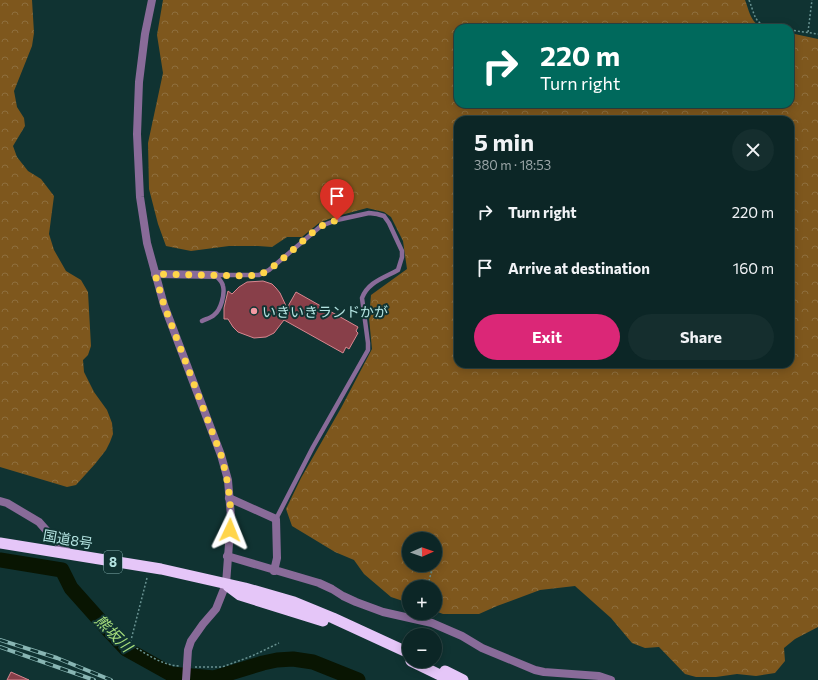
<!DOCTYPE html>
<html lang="en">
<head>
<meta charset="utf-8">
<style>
  body { margin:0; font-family:Commissioner,"Noto Sans JP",sans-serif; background:#152e2e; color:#f1f3f6; height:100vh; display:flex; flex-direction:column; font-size:15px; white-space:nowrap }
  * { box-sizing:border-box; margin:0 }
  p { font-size:13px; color:#9aa5a7 }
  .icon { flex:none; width:22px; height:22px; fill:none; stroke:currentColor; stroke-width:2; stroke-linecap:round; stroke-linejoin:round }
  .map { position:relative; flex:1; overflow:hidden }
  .drawer { position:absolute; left:454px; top:116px; width:340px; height:252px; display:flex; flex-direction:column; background:#0c2626; border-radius:12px; box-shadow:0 2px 10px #0003,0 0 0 1px #2c4343 }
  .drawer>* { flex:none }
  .guide { position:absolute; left:454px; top:24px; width:340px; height:84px; border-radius:12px; box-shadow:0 2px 10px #0003,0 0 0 1px #2c4343; background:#00695c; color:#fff; overflow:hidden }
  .needle { width:26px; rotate:88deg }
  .fabs { position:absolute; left:402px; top:532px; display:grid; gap:8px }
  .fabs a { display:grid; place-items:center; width:40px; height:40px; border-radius:50%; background:#0c2626; box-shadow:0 2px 10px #0003,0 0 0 1px #2c4343; font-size:20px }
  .pin { position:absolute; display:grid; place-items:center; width:34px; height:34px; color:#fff; margin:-41px -17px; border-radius:50% 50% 50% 0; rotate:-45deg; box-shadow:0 0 4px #0007 }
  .pin .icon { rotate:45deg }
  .me { position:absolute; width:44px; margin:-22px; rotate:2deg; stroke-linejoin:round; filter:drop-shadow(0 0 3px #0008) }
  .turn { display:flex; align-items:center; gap:14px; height:84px; padding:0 20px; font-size:18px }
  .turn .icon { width:52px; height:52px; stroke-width:2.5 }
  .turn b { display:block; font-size:28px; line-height:34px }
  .round { display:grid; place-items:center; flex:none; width:42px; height:42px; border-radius:21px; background:#152e2e }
  .overview { display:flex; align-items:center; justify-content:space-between; height:68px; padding:0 20px }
  h1 { font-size:24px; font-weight:700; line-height:30px }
  .action { display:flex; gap:8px; margin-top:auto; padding:8px 20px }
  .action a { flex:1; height:46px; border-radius:24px; background:#db2777; color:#fff; font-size:16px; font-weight:700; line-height:46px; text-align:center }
  .action a+a { background:#152e2e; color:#f1f3f6 }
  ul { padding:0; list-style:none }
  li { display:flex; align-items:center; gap:12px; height:56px; padding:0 20px }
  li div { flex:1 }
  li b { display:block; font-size:15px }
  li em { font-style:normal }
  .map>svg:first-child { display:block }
  .forest { fill:url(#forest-crowns); fill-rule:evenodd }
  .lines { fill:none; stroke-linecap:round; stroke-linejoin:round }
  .river { stroke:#091502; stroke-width:15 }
  .building { fill:#883f49; stroke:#d88790 }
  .path { stroke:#699392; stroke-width:1.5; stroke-dasharray:2 2; stroke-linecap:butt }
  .service { stroke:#896b99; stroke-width:4.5 }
  .minor { stroke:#896b99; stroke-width:8 }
  .tertiary { stroke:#896b99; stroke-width:8 }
  .trunk { stroke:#e5c6f8; stroke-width:11 }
  .rail-casing { stroke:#88b5b3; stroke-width:4 }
  .rail { stroke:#103332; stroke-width:2.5; stroke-dasharray:8; stroke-linecap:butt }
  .route { stroke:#ffd54a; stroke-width:7; stroke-dasharray:0 12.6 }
  .poi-dot { fill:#f49aa4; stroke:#103332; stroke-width:1.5 }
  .labels { text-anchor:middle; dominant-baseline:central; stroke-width:4; stroke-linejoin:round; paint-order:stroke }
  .shield { fill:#103332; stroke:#82aeac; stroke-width:1 }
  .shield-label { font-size:13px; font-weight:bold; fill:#b3e3e1 }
  .poi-label { font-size:14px; fill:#b3e3e1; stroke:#103332; text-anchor:start }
  .street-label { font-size:14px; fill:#b3e3e1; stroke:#103332 }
  .water-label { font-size:15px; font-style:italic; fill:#a8e07d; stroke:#103332 }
</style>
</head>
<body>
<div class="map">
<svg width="818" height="680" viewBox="0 0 818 680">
  <defs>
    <pattern id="forest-crowns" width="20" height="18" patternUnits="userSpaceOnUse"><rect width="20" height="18" fill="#7e571d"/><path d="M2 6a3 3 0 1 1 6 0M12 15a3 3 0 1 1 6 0" fill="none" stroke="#8e6f3e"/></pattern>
  </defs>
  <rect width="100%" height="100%" fill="#103332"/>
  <path class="forest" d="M0 0H32L34 33 32 46 14 91 17 107 24 118 25 126 13 146 17 157 28 171 41 179 54 196 49 234 54 250 66 271 81 280 88 292 91 346 88 355 83 360 84 372 94 392 107 410 112 423 113 434 110 442 106 450 95 464 76 485 67 487 0 467Z
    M163 0H745C750 13 751 25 766 28H458V104H790V33L818 39V627L795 639 784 648 785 661 775 673 756 676 737 674 716 677H696L685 674 659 647 645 648 632 643 611 618 575 586 540 590 497 606 479 614H443L435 611V587H409V603L391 597 364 574 354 560 335 552 292 526 286 509 301 478 341 408 372 349 369 318 371 295 407 269 403 241 391 217 384 212 367 208 334 217 319 223 302 237H287L272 247 258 246H229L191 251 166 246 158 224 149 189 148 143 163 73 157 35ZM458 120H790V364H458ZM409 539H435V565H409Z"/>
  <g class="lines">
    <path class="river" d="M0 560 62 570 71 588 112 634 126 649 171 674 214 678 263 663 277 660 293 659 313 662 358 680"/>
  </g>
  <path class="building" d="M263 281 272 284 276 288 280 293 287 308 296 292 358 327 356 331 358 333 349 349 346 347 343 353 284 320 274 333 266 337 254 338 238 332 233 327 228 319H224V308L228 291 232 294 239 287 247 282Z
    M11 672 29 680H7Z"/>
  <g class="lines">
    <path class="path" d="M749 0C757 21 754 25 779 28
      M790 30 818 34
      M808 32 812 0
      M147 578 130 644C145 653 161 665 179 666
      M429 581 433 565
      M195 667H222L252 656 279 643"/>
    <path class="service" d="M215 275H259L269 270 321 226 337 220 369 213 377 214 384 216 389 223 402 251V257L398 270C384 278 368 282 362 298L368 343V350L313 447 276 519
      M202 321C206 319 211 318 214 315 221 310 225 294 223 286 222 281 218 278 215 275
      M427 587V586"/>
    <path class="minor" d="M155 274 215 275
      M229 498 276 519 277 558 274 571
      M0 501 7 503 39 522 54 539 70 554
      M227 556 319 583 332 589 343 596 356 602 383 612 432 623 462 636 482 648 535 670 544 672 599 676 611 680
      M186 680 188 650 191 641 203 624 216 609 226 584"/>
    <path class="tertiary" d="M152 0 145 34 139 82 137 134 140 197 144 223 147 243 164 305 221 455 228 480 231 517 226 584"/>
    <path class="trunk" d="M0 543 161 569 245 588 294 602 333 618 409 653
      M228 586 240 595 323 621
      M411 661 450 680
      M445 671 463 680"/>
    <g class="rail-casing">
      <path id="rail" d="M0 640 57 658 111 680
        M0 647 94 680"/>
    </g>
    <use href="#rail" class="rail"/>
  </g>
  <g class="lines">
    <path class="route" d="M230 530C232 504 228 480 221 455L164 305 155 274 245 276 259 275 269 270 286 256 312 233 321 226 337 220"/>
  </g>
  <circle class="poi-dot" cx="254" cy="311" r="4"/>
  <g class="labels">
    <rect class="shield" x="104" y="551" width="18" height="22" rx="3"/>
    <g class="shield-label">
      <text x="113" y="562">8</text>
    </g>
    <g class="poi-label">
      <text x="262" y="311">いきいきランドかが</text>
    </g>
    <g class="street-label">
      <text transform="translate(68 539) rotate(10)">国道8号</text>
    </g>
    <g class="water-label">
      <text transform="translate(114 633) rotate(45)">熊坂川</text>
    </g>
  </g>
</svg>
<div class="fabs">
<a><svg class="needle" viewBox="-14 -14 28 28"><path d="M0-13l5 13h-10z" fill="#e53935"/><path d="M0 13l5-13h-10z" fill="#9aa5a7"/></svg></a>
<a>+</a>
<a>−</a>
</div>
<div class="pin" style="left:337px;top:220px;background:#d93025"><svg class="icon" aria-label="arrive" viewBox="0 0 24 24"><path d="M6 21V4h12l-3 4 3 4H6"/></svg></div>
<svg class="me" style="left:230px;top:530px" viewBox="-20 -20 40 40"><path d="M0-17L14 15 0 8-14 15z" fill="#ffd54a" stroke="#fff" stroke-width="4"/></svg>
<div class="guide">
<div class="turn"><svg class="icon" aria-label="right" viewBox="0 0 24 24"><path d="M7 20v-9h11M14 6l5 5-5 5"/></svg><div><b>220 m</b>Turn right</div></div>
</div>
<section class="drawer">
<div class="overview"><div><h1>5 min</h1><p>380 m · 18:53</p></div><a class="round"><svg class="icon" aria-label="close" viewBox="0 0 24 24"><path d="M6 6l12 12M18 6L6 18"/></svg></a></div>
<ul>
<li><svg class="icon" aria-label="right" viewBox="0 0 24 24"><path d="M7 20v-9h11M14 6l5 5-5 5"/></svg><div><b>Turn right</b></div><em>220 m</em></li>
<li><svg class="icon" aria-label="arrive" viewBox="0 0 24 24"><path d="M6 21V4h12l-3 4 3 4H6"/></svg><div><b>Arrive at destination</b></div><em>160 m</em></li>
</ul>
<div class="action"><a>Exit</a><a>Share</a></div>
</section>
</div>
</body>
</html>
